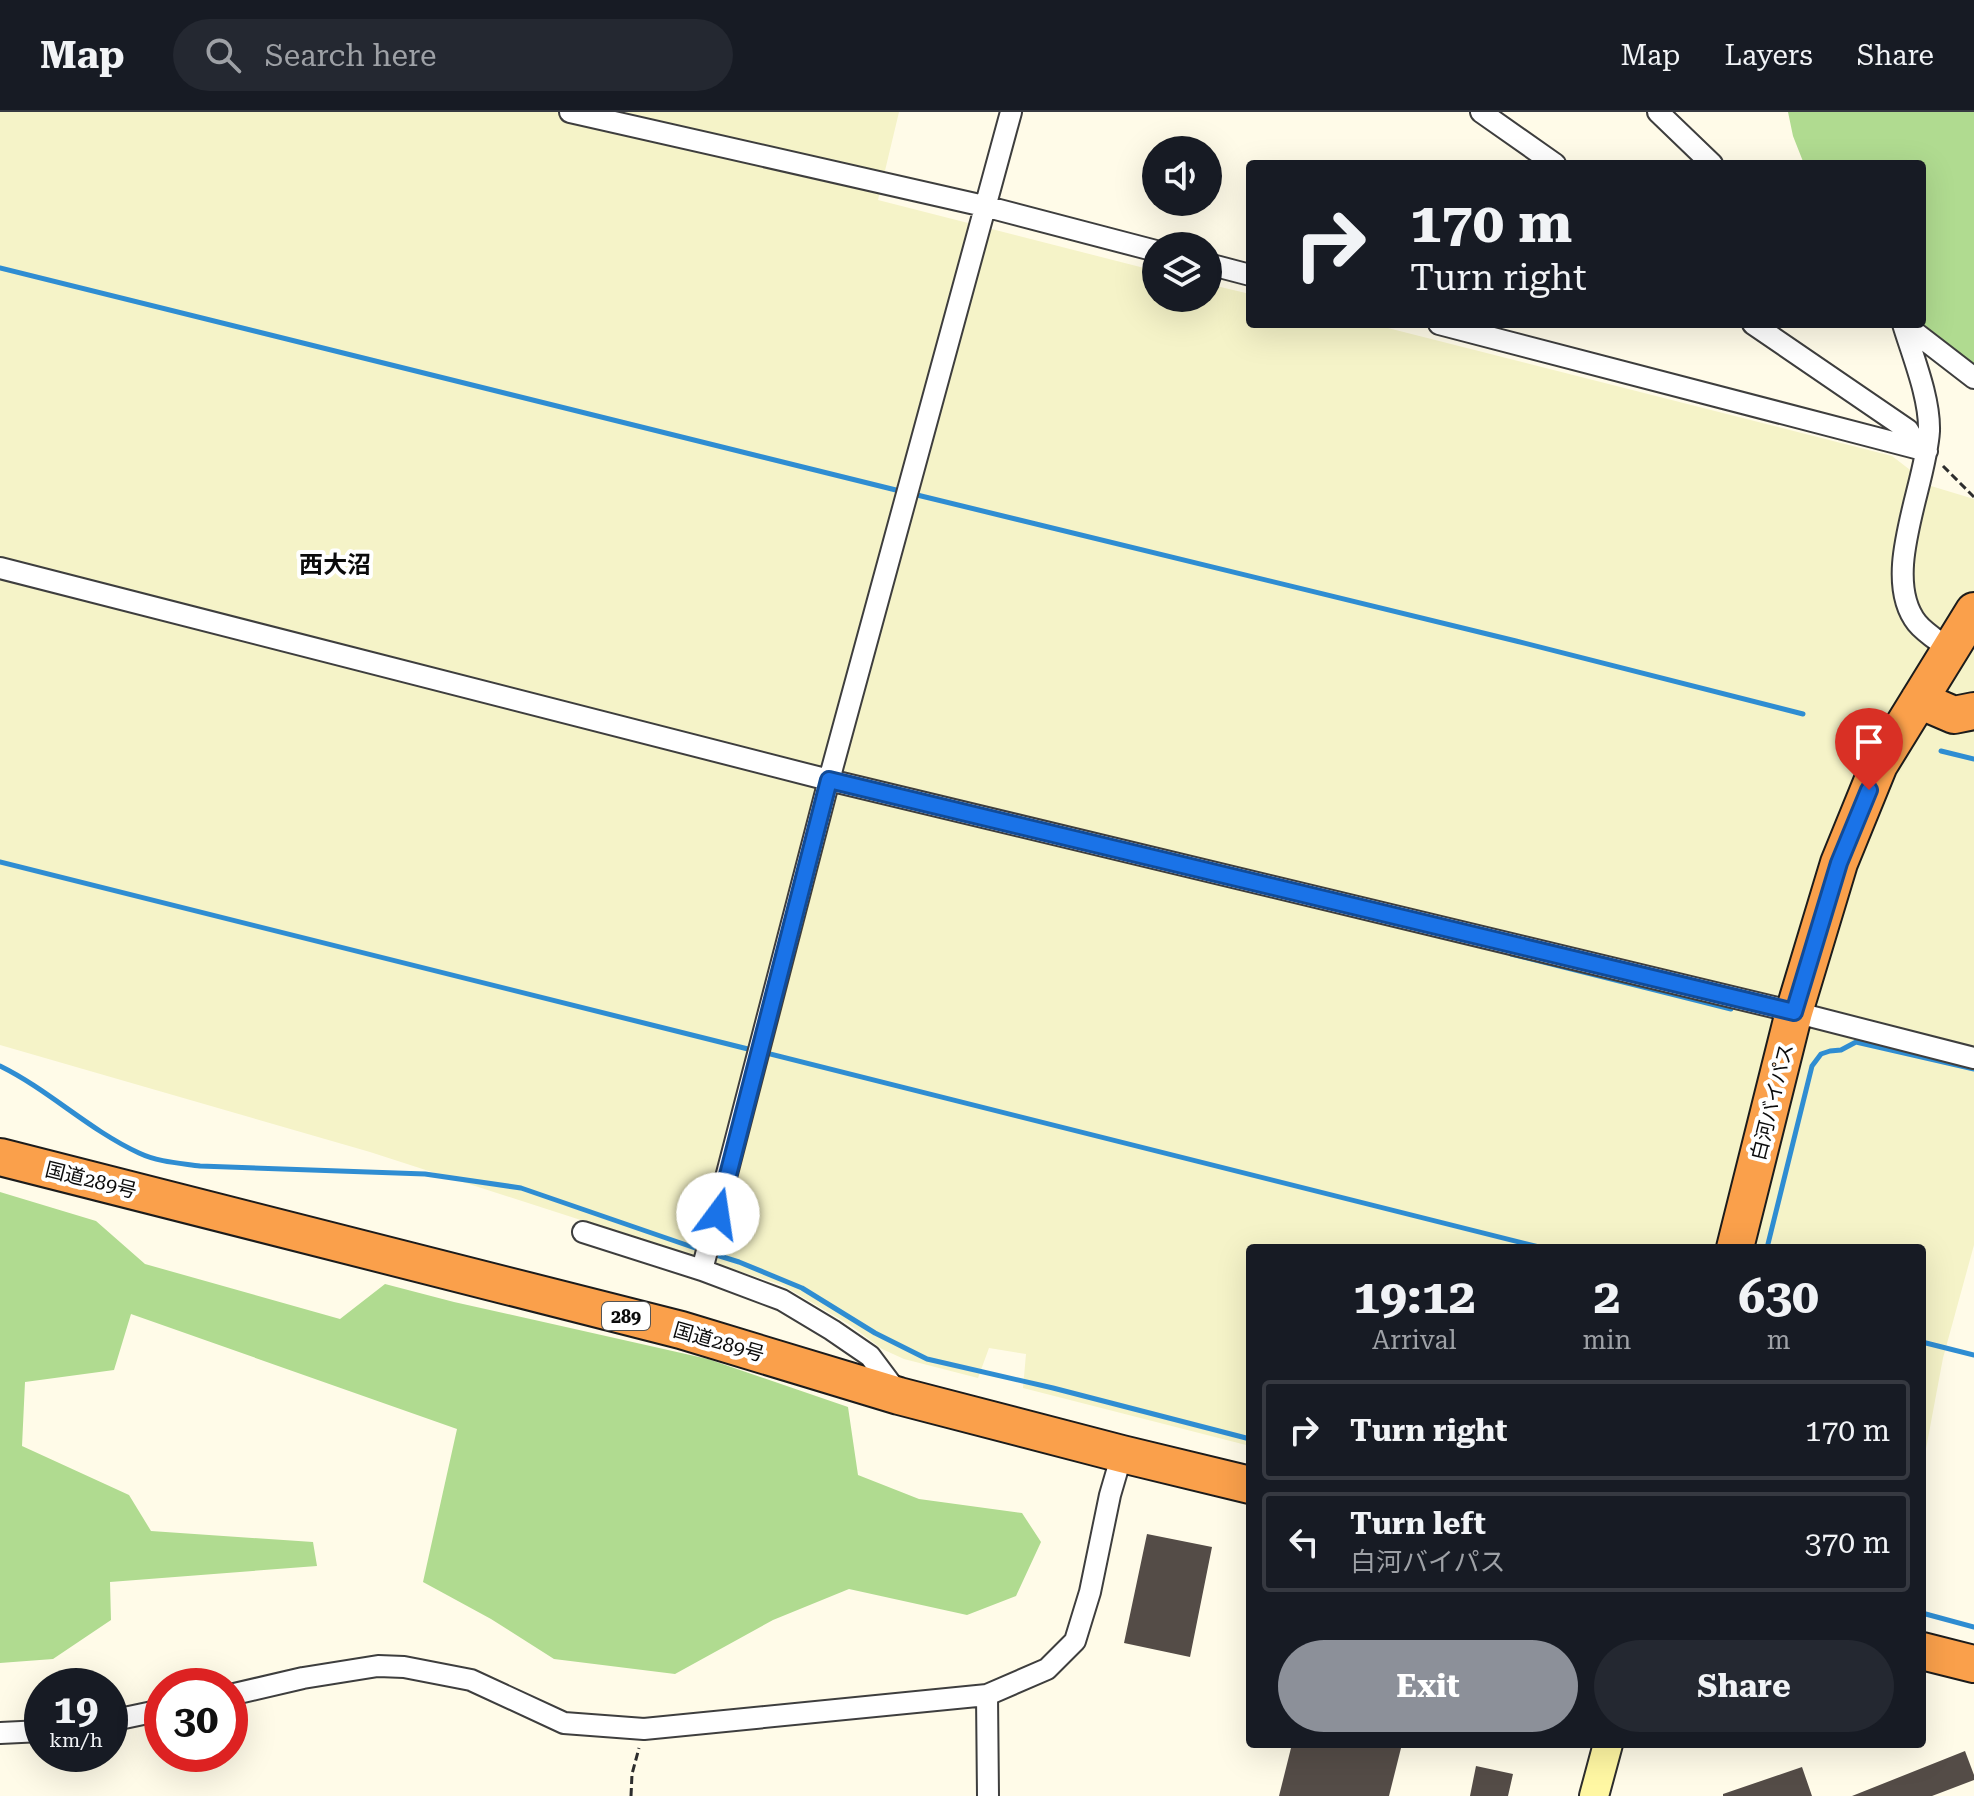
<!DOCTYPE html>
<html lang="en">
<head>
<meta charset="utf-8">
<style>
  body { margin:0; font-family:"Roboto Serif","Noto Sans JP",serif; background:#242831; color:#f1f3f6; height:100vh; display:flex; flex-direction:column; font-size:30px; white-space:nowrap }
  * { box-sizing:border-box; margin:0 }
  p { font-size:26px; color:#9ea1a6 }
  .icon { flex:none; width:44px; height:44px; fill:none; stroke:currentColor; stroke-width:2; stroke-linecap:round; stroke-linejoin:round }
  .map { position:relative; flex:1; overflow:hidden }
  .side { position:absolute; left:1246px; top:1132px; width:680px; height:504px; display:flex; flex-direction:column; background:#171b24; border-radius:8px; box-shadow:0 8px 32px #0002 }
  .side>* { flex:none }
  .guide { position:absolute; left:1246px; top:48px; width:680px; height:168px; border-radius:8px; box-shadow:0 8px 32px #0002; background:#171b24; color:#f1f3f6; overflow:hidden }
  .tools { position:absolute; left:1142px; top:24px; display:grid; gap:16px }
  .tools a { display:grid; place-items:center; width:80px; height:80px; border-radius:50%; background:#171b24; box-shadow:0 8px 32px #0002; font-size:40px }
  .speed { position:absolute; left:24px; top:1556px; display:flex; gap:16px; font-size:40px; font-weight:700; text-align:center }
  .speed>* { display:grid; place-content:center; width:104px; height:104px; border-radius:50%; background:#171b24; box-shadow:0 8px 32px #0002; line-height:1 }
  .speed small { font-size:20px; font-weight:400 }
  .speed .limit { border:12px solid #d22; background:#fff; color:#111 }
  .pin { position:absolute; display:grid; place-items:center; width:68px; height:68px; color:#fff; margin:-82px -34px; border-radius:50% 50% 50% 0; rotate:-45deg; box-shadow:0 0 8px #0007 }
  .pin .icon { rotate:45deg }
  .me { position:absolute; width:88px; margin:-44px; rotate:14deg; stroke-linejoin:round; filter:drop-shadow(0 0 6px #0008) }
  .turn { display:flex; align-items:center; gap:28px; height:168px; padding:0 32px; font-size:36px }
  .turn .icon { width:104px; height:104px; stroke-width:2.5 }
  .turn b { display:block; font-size:56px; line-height:68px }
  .eta { display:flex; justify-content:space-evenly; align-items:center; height:136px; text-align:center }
  .eta b { font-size:48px; font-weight:700; line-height:56px }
  .button { display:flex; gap:16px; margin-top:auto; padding:16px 32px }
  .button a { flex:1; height:92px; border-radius:48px; background:#8c9099; color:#fff; font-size:32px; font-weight:700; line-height:92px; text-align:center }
  .button a+a { background:#242831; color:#f1f3f6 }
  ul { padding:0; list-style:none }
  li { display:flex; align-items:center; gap:24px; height:100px; margin:0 16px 12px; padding:0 16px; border:4px solid #363941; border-radius:8px }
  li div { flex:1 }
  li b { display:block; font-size:30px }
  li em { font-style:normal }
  header { display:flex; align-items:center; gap:48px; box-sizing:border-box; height:112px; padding:0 40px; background:#171b24; border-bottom:2px solid #363941 }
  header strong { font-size:38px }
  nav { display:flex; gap:44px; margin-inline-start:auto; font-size:28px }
  .search { width:560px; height:72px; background:#242831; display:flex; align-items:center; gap:20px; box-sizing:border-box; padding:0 28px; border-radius:44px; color:#9ea1a6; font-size:30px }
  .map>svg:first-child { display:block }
  .farmland { fill:#f5f3c8 }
  .forest { fill:#b0db90 }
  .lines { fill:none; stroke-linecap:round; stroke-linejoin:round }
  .stream { stroke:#2f8dd2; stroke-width:5 }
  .building { fill:#544c47 }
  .street-casing { stroke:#3e3e3e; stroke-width:24 }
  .secondary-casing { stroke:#2d2d2d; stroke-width:32 }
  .highway-casing { stroke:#1c1c1c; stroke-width:40 }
  .path { stroke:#2d2d2d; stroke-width:3; stroke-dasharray:8 4; stroke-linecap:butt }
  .street { stroke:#fff; stroke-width:20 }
  .secondary { stroke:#fff7a3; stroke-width:28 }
  .highway { stroke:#faa04b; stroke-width:36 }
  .route-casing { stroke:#114b97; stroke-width:20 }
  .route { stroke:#1a73e8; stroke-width:14 }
  .labels { text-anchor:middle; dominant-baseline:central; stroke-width:8; stroke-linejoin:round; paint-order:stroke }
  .shield { fill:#fff; stroke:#545454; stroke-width:2 }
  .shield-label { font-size:18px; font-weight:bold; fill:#0b0b0b }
  .street-label { font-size:20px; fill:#0b0b0b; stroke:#fff }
  .quarter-label { font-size:24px; font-weight:bold; fill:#0b0b0b; stroke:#fff }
</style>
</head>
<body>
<header>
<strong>Map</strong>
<div class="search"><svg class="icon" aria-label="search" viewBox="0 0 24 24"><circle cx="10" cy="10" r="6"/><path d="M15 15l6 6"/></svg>Search here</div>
<nav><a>Map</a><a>Layers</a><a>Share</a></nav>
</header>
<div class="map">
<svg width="1974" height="1684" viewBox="0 0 1974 1684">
  <rect width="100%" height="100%" fill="#fffbe8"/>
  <path class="farmland" d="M0 0H899L878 88 1156 159V186H1208V172L1250 182V212H1372L1892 344 1931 374 1974 387V1133L1943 1246 1922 1358V1136H1250V1334L1023 1276 1026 1242 989 1236 978 1266 904 1247 882 1237 850 1213 782 1173 370 1040 0 933Z"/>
  <path class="forest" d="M1788 0H1974V253L1922 211V52H1804L1793 24Z
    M0 1080 96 1109 145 1152 340 1207 385 1172 454 1190 708 1247 848 1295 858 1363 919 1387 1022 1401 1041 1430 1016 1484 967 1503 849 1477 773 1508 675 1562 554 1547 491 1507 423 1470 457 1317 131 1202 114 1258 25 1270 22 1334 129 1383 151 1419 313 1430 317 1454 110 1470 111 1508 53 1547 0 1551Z"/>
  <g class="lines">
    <path class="stream" d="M0 156 904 380
      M913 382 1516 529 1803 602
      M1941 639 1974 647
      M0 750 752 938
      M1511 842 1731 897
      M762 940 1543 1136
      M0 954C49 978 89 1018 139 1041 158 1050 179 1051 200 1054L425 1062 521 1076 701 1138
      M1767 1136 1812 954 1821 942 1830 939 1841 938 1856 930 1974 957
      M710 1141 739 1150 802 1176 875 1221 927 1247 1053 1276 1250 1327
      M1922 1230 1974 1243
      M1922 1501 1974 1515"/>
  </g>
  <path class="building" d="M1147 1422 1212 1435 1190 1545 1124 1531Z
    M1292 1632H1402L1389 1684H1279Z
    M1965 1639 1974 1663V1668L1932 1684H1852Z
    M1476 1654 1513 1662 1508 1684H1470Z
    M1802 1655 1812 1684H1723V1682Z"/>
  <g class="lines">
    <g class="street-casing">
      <path id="street" d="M570 0 984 94 1156 139
        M1481 0 1555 52
        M1658 0 1712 52
        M1208 152 1250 163
        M1439 212 1927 339
        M1753 212 1908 318 1919 336
        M1903 212C1913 245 1930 286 1929 319 1926 374 1880 464 1917 511 1925 521 1940 530 1950 538
        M1904 212 1974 266
        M0 456 829 668 1794 900 1974 946
        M583 1120 702 1158
        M897 1280 870 1244 832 1218 782 1188 702 1158 829 668 1011 0
        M230 1583 303 1566 378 1554 404 1555 471 1568 564 1611 644 1617 987 1583 1047 1557 1075 1529 1090 1480 1110 1383 1122 1342
        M987 1583 988 1684
        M110 1609 162 1598
        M0 1621 42 1619"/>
    </g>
    <g class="secondary-casing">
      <path id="secondary" d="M1594 1684 1608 1632"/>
    </g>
    <g class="highway-casing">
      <path id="highway" d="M1919 588 1954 603 1974 599
        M0 1045 681 1218 899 1284 1122 1342 1250 1373
        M1735 1136 1794 900 1839 751 1879 653 1974 499
        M1922 1539 1974 1552"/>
    </g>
    <path class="path" d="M1943 354 1974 385
      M631 1684 632 1662 639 1636"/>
    <use href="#street" class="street"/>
    <use href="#secondary" class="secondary"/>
    <use href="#highway" class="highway"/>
  </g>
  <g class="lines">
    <g class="route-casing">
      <path id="route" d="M718 1102 829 668 1794 900 1839 751 1869 678"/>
    </g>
    <use href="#route" class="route"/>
  </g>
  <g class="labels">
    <rect class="shield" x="602" y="1190" width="48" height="28" rx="6"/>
    <g class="shield-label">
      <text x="626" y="1204">289</text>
    </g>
    <g class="street-label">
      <text transform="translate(1772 990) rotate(-76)">白河バイパス</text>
      <text transform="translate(91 1068) rotate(14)">国道289号</text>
      <text transform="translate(719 1230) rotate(16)">国道289号</text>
    </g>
    <g class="quarter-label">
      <text x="335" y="453">西大沼</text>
    </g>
  </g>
</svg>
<div class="tools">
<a><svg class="icon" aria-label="sound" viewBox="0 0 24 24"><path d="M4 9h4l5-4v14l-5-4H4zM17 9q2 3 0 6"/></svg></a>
<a><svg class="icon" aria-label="layers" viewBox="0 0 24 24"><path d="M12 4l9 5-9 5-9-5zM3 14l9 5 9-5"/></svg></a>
</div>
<div class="speed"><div>19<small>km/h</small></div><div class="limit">30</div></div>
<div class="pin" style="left:1869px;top:678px;background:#d93025"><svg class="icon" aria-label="arrive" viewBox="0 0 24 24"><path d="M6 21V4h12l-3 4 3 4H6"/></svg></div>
<svg class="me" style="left:718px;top:1102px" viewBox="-20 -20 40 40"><circle r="19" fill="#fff"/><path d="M0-13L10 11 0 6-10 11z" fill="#1a73e8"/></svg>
<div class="guide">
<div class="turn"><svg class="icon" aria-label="right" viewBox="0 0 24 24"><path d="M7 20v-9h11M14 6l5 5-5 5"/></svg><div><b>170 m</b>Turn right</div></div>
</div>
<section class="side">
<div class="eta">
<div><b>19:12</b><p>Arrival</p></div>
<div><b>2</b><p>min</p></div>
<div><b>630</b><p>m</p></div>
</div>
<ul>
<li><svg class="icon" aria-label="right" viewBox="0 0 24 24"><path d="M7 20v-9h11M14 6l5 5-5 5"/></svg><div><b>Turn right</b></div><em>170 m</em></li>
<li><svg class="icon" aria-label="left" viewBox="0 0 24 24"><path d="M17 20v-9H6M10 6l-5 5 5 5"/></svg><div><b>Turn left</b><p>白河バイパス</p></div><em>370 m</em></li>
</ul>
<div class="button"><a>Exit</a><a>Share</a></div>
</section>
</div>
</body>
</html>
